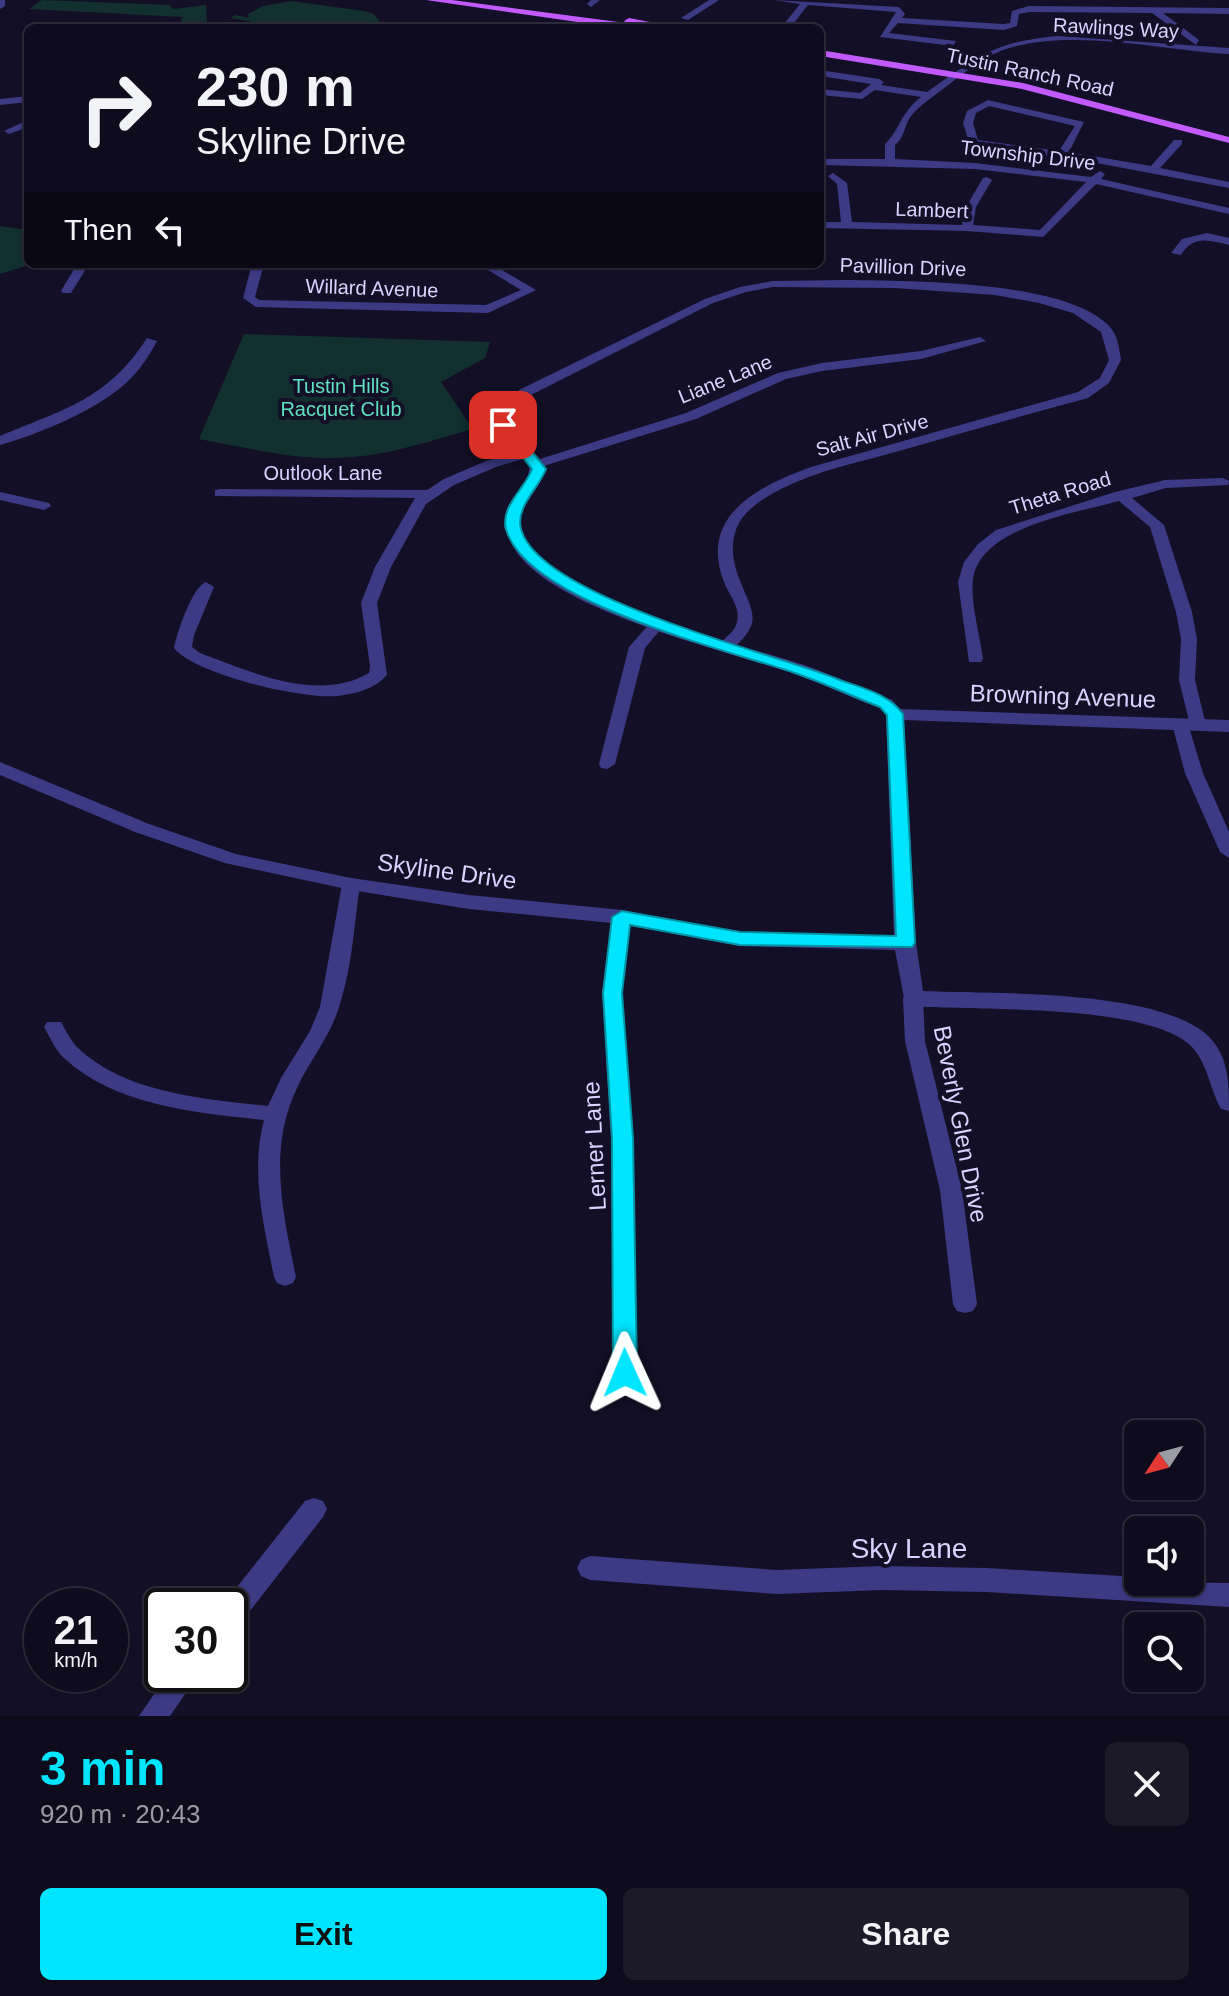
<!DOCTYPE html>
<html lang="en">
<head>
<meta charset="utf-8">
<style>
  body { margin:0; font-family:Helvetica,sans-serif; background:#1c1929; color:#f1f3f6; height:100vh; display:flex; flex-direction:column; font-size:30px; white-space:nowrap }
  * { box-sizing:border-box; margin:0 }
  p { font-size:26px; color:#9b9ba3 }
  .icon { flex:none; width:44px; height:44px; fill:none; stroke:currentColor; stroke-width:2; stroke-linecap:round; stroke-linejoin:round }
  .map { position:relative; height:1716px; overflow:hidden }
  .details { display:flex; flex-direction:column; background:#0e0b1c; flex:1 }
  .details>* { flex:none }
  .top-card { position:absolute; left:24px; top:24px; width:800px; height:244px; border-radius:12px; box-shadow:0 2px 6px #0004,0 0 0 2px #2e2b3b; background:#0e0b1c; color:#f1f3f6; overflow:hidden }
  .needle { width:52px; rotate:234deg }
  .controls { position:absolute; left:1124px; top:1420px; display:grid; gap:16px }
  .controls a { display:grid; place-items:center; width:80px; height:80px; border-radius:12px; background:#0e0b1c; box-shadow:0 2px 6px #0004,0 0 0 2px #2e2b3b; font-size:40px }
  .speed { position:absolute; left:24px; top:1588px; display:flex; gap:16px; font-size:40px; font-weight:700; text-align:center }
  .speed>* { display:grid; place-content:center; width:104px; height:104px; border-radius:50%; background:#0e0b1c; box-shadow:0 2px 6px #0004,0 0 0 2px #2e2b3b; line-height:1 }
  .speed small { font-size:20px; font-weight:400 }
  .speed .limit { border:4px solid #111; border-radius:12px; background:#fff; color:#111 }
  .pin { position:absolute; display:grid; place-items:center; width:68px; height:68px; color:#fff; margin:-34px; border-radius:16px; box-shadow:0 4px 12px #0006 }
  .me { position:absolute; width:88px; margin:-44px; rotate:359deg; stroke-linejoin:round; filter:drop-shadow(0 0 6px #0008) }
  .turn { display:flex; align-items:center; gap:28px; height:168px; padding:0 40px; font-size:36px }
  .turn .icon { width:104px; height:104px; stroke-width:2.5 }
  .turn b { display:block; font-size:56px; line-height:68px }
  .then { display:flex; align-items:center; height:76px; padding:0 40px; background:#0003; gap:16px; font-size:30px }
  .round { display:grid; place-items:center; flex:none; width:84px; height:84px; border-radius:12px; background:#1c1929 }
  .overview { display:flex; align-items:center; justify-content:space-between; height:136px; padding:0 40px }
  h1 { font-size:48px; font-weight:600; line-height:60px; color:#00e5ff }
  .action { display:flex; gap:16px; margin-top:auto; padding:16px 40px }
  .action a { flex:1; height:92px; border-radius:12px; background:#00e5ff; color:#111; font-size:32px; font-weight:600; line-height:92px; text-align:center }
  .action a+a { background:#1c1929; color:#f1f3f6 }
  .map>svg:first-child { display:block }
  .green { fill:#12302f }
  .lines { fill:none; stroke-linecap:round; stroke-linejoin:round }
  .minor { fill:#3d3a85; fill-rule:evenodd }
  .tertiary { fill:#3d3a85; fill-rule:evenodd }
  .primary { fill:#c25bff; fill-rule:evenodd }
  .route { fill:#00e5ff; stroke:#0095a6; stroke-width:2 }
  .labels { text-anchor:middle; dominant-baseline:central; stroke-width:8; stroke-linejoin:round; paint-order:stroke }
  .far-street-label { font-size:20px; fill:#d9d4ff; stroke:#130f26 }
  .far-park-label { font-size:20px; fill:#5fe0c0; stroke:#130f26 }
  .street-label { font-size:24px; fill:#d9d4ff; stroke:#130f26 }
  .near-street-label { font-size:28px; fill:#d9d4ff; stroke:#130f26 }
</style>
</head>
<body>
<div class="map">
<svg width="1229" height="1716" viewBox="0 0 1229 1716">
  <rect width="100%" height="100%" fill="#130f26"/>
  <path class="green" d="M42 0 172 5 170 7 174 9 206 5 207 23H180L183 17 29 9Z
    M291 1 364 11 373 14 380 21 373 28H287L230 18 236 15 249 18 248 14 263 6Z
    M0 226 28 230V264H32L0 274Z
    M244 334 490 342 485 358 441 382 473 429C433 440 393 454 352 457 302 462 248 448 199 439Z"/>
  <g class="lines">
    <path class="minor" d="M591 0H600L591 7 587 4Z
      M709 0H719L688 20 681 18Z
      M773 0 899 7 905 14 902 18 1004 24 1010 23 1012 11 1029 6 1229 8V14L1163 13 1199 40 1196 45 1152 13 1029 12 1019 14 1017 26 1004 30 898 23 889 33 956 41 953 46 880 37 896 12 808 5 790 28H781L800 4Z
      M1058 36 1229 48V54C1160 50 1069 27 1003 50 977 60 953 82 931 98 923 104 915 110 909 119 904 128 904 138 895 145V159L975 163 1091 177 1100 171 1105 174 1101 179 1229 208V214L1096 184 1043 237 967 231 820 228V222H841L837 184 828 176 833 173 847 183 852 222 962 225 966 207 983 178 987 177 992 180 976 207 973 225 1040 230 1086 182 975 169 820 165V159H885V144C900 130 900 113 921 97L875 90 862 99 820 95V89L860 93 871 84 820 76V70L879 79 884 82 881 85 927 92C979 56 993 42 1058 36Z
      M28 96V102L0 105V99Z
      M988 100 1084 122 1069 152 1151 166 1174 140H1182V144L1160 168 1229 182V188L1102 164 970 145 963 123 967 111ZM989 106 1075 126 1059 151 978 140 973 123 976 113Z
      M28 120V127L9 134 4 131Z
      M1207 233 1229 238V245C1209 240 1193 235 1181 255L1171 253 1182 239Z
      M77 264H89L71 293H63L61 291Z
      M252 264H264L255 297 259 300 486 305 521 290 478 264H492L536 290 488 313 256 307 243 298Z
      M846 280C908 281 1065 280 1109 326 1118 335 1119 348 1121 360L1109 383 1088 398C1025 415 962 433 899 451 860 462 819 470 783 488 765 497 745 509 737 527 720 570 761 603 751 626 747 636 739 643 732 649H720L718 646C724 638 735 632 737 622 741 608 729 595 724 582 698 515 759 486 811 467L1078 392 1100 378 1109 360 1101 332 1073 313 1039 303 995 295 895 288 773 287 746 292 713 303 529 396 515 408 510 425 540 459 686 413 778 373 822 363 921 351 980 337 986 341 921 359 822 371 786 379 696 419 537 468 532 467 496 425 503 407 519 390 705 299 740 287 773 281Z
      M147 338 157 341C149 356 140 370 128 381 98 410 39 434 0 445V436C64 409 107 400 147 338Z
      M1223 478 1229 481 1228 485 1166 488 1132 498 1164 525 1192 612 1197 639 1195 680 1206 725 1204 729H1192L1190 725 1179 680 1181 639 1176 612 1150 527 1119 501C1077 513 981 526 973 579 970 601 980 636 983 659L981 662H969L958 582 964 562 978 544 996 530 1115 492 1165 480Z
      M220 489 427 490 434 494 427 498 215 496V490Z
      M0 492 49 503 51 506 44 510 0 500Z
      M657 619 665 624 645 648 615 764 607 769 601 768 599 764 629 647 652 621Z
      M1180 719 1188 724 1203 773 1229 832V858L1220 852 1185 773 1172 724Z
      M351 878 360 884C354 926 352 970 338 1010 329 1038 310 1060 298 1086 267 1148 283 1213 296 1277L293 1283 285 1286 277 1283 274 1277C264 1226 250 1172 264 1120 198 1113 115 1106 64 1058 55 1050 50 1037 44 1027L47 1022H61C66 1031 71 1041 78 1048 127 1094 205 1099 268 1106L281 1078 310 1031 320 1007 342 884Z
      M622 911 631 917 622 993 633 1138 637 1373 633 1380 625 1383 617 1380 613 1373 611 1138 602 993 613 917Z
      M913 991 920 993 923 998 925 1041 962 1190 977 1304 973 1311 965 1313 957 1311 953 1304 940 1190 905 1041 903 998 906 993Z
      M314 1498 323 1501 327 1509 323 1517 239 1625 230 1628V1606H222L305 1501Z
      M590 1556 777 1570 883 1566 986 1568 1138 1577V1582L1229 1583V1607L986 1592 883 1590 777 1594 590 1580 581 1576 577 1568 581 1560Z
      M168 1674H199L170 1716H139Z"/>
    <path class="tertiary" d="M0 0H5V6L0 9Z
      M528 449 533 450V456L496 467 454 485 426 504 391 567 377 603 387 675C375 689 355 694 337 696 302 699 196 675 174 648 177 633 192 587 206 582L214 587 194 635 192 647 200 653C251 672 318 703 369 673L370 666 361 603 375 567 415 498 444 479 486 461Z
      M537 459 545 464C547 488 512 504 521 530 548 601 739 643 807 666 836 676 863 690 892 700L900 709 1229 720V732L904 720 916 943 923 991C993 994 1150 989 1205 1033 1229 1054 1229 1082 1229 1111L1221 1109C1210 1089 1208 1066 1193 1048 1158 1009 1018 1010 966 1008 947 1007 924 1009 905 1003L895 950 740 946 622 924 469 909 351 890 225 863 135 832 0 775V762L149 824 236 854 351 878 469 895 622 910 740 932 894 936 886 715 880 708C851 698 824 684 795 674 724 650 563 613 518 554 512 546 508 536 504 527 505 502 532 487 529 464Z"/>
    <path class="primary" d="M426 0H452L626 23 624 21 629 18 681 28H619Z
      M820 50 1023 83 1229 137V143L1022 89 820 56Z"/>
  </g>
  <path class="route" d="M499 422H508L546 469C539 488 515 507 521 529 539 598 774 653 840 680 862 688 889 694 903 714L915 943 912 947 740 945 630 925 622 993 633 1138 637 1373 634 1380 625 1383 617 1380 613 1373 612 1138 603 993 612 917 622 911 740 932 896 936 887 715 880 707C852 696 824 683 795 673 728 650 526 602 506 529 500 506 525 489 532 469L499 428Z"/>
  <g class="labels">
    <g class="far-street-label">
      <text transform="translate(1116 28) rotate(3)">Rawlings Way</text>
      <text transform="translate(1030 72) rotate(12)">Tustin Ranch Road</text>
      <text transform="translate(1028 155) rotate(7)">Township Drive</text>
      <text transform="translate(932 210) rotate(2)">Lambert</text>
      <text transform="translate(903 267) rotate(2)">Pavillion Drive</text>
      <text transform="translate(372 288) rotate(2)">Willard Avenue</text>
      <text transform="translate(725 379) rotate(-22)">Liane Lane</text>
      <text transform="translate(872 435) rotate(-15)">Salt Air Drive</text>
      <text x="323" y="473">Outlook Lane</text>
      <text transform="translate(1060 493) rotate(-17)">Theta Road</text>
    </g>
    <g class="far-park-label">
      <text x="341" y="386">Tustin Hills<tspan x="341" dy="23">Racquet Club</tspan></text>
    </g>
    <g class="street-label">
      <text transform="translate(1063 696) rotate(2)">Browning Avenue</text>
      <text transform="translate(447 871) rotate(8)">Skyline Drive</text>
      <text transform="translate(961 1124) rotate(79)">Beverly Glen Drive</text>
      <text transform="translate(594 1146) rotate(-93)">Lerner Lane</text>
    </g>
    <g class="near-street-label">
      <text x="909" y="1548">Sky Lane</text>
    </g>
  </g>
</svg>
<div class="controls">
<a><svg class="needle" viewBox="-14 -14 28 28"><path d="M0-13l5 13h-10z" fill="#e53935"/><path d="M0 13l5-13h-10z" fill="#9b9ba3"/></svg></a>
<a><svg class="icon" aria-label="sound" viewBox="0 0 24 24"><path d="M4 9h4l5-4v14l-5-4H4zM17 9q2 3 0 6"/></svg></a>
<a><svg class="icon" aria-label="search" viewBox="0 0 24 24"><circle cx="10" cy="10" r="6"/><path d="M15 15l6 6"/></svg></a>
</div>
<div class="speed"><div>21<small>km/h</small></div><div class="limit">30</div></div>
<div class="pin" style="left:503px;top:425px;background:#d93025"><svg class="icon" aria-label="arrive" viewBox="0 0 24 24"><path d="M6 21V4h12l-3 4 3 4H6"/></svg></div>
<svg class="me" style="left:625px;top:1373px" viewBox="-20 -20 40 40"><path d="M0-17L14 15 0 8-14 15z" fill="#00e5ff" stroke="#fff" stroke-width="4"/></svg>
<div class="top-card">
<div class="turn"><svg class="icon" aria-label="right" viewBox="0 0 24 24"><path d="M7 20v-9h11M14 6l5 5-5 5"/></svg><div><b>230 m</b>Skyline Drive</div></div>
<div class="then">Then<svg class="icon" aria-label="left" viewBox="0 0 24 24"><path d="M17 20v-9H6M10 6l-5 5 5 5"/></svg></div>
</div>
</div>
<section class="details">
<div class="overview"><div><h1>3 min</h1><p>920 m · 20:43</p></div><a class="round"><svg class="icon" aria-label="close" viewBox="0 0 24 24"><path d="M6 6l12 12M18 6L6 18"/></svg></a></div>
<div class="action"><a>Exit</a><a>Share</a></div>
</section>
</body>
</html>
